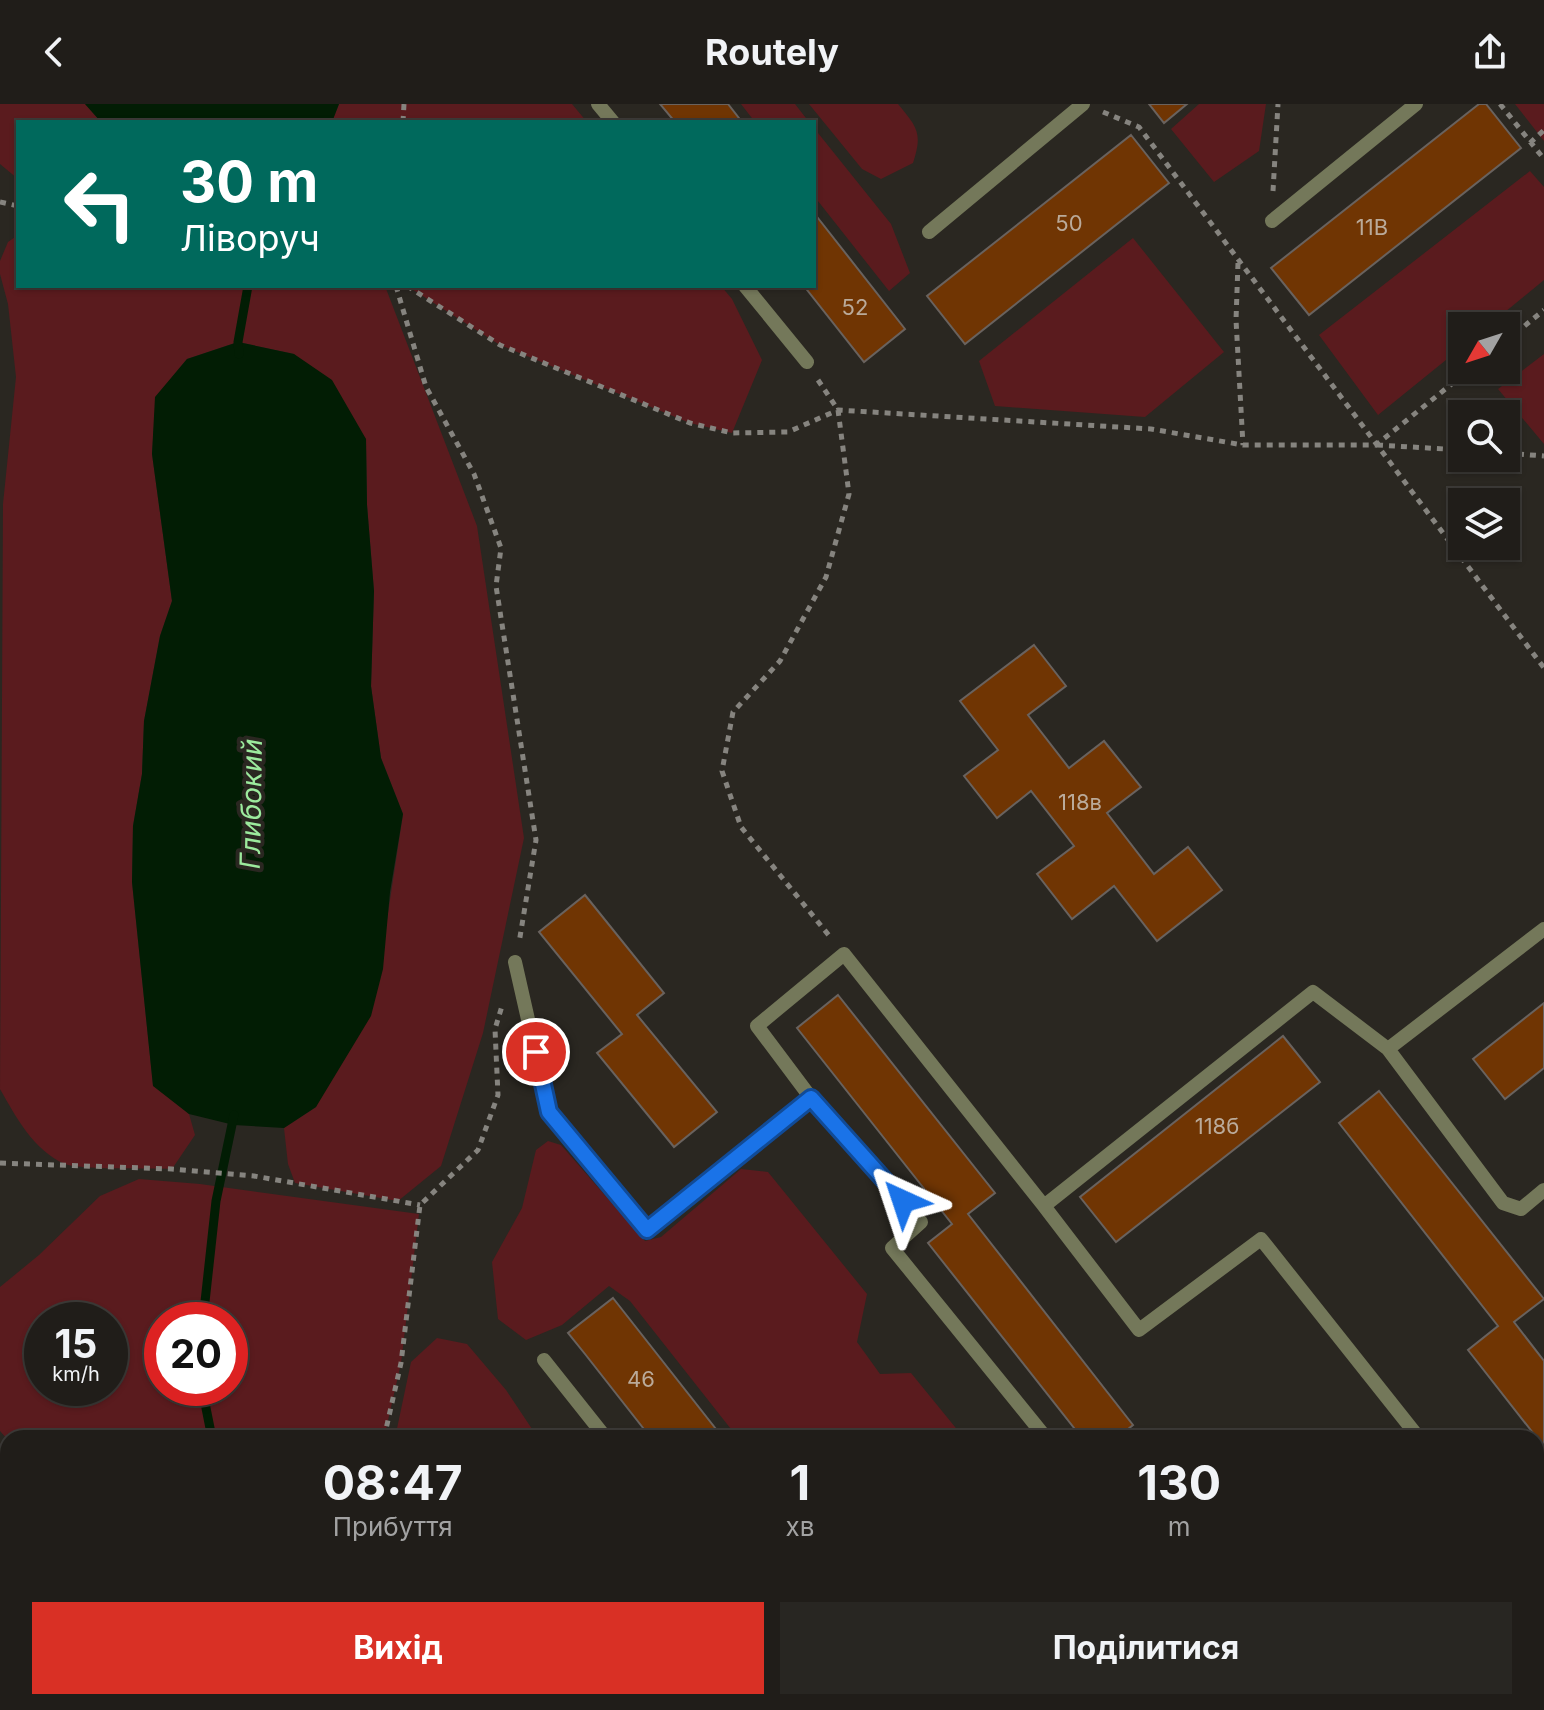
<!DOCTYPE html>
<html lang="uk">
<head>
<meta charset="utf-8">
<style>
  body { margin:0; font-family:Inter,sans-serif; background:#282622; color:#f1f3f6; height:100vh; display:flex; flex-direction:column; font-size:30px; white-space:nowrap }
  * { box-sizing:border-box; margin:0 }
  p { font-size:26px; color:#a2a2a2 }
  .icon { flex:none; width:44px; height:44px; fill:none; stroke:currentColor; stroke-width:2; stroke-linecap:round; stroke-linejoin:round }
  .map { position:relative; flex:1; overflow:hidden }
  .panel { position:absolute; left:0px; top:1326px; width:1544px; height:280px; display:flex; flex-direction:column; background:#201d19; border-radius:24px 24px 0 0; box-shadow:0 2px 6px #0004,0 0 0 2px #3d3b38 }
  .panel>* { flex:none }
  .banner { position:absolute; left:16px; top:16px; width:800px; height:168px; border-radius:0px; box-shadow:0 2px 6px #0004,0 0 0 2px #3d3b38; background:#00695c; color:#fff; overflow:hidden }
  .needle { width:52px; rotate:231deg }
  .fabs { position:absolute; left:1448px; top:208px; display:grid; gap:16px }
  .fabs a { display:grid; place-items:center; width:72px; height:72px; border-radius:0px; background:#201d19; box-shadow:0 2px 6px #0004,0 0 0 2px #3d3b38; font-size:40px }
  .speed { position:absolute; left:24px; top:1198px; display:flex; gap:16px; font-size:40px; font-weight:700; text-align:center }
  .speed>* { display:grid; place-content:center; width:104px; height:104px; border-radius:50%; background:#201d19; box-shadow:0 2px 6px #0004,0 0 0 2px #3d3b38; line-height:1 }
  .speed small { font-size:20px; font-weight:400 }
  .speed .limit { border:12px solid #d22; background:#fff; color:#111 }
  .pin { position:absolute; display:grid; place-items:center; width:68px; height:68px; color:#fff; margin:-34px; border:4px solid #fff; border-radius:50%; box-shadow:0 2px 8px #0007 }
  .me { position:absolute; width:88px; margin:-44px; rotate:318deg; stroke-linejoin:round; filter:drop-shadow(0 0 6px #0008) }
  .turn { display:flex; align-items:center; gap:28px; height:168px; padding:0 32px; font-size:36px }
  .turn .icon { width:104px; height:104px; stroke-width:2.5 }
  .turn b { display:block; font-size:56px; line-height:68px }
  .eta { display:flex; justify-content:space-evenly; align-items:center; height:136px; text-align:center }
  .eta b { font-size:48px; font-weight:700; line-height:56px }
  .action { display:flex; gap:16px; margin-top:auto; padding:16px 32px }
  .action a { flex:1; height:92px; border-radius:0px; background:#d93025; color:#fff; font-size:32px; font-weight:700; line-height:92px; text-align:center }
  .action a+a { background:#282622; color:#f1f3f6 }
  header { display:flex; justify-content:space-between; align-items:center; height:104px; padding:0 32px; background:#201d19; font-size:36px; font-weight:700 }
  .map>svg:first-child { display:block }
  .green { fill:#5a1b1e; fill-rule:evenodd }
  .water { fill:#021d04 }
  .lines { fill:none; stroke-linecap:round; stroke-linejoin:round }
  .stream { stroke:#021d04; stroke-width:9 }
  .building { fill:#703503; stroke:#69625e; stroke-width:2 }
  .path { stroke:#86847f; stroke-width:5; stroke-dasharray:6 6; stroke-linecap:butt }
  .lane { stroke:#74785a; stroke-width:14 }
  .route-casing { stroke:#114b97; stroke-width:20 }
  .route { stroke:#1a73e8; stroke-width:14 }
  .labels { text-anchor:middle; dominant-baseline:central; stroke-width:8; stroke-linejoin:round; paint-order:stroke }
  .number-label { font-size:22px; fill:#baaa9a }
  .water-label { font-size:28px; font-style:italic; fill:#9cea9d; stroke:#2a2721 }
</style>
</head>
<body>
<header><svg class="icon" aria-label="back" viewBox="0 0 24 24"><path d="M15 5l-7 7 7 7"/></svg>Routely<svg class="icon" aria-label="share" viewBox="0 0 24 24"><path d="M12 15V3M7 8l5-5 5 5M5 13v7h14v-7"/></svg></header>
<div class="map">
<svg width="1544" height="1606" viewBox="0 0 1544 1606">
  <rect width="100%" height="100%" fill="#2a2721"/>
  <path class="green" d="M0 0H85L101 18H18V75L0 60Z
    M339 0H572L587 18H332Z
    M741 0H795L809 18H755Z
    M809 0H898C917 23 923 29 913 59L881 75 862 65Z
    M1199 0H1266L1259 47 1214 78 1171 25Z
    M1515 0H1544V37Z
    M814 24 891 120 910 169 889 187 814 92Z
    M1530 67 1544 83V176L1488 222H1462V243L1378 311 1319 231Z
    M18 131V182H385L477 422 524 734 483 929 441 1062 398 1097 295 1079 288 1060 284 1024 316 1003 385 829 403 710 381 654 371 582 374 487 367 401 366 335 294 250 238 238 187 255 156 293 152 350 172 497 160 532 144 617 142 670 133 722 132 778 153 981 189 1010 195 1031 172 1065C150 1064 80 1066 65 1060 33 1046 16 1013 0 985L3 400 16 273 8 200 0 170V157L8 138Z
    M1133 134 1224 248 1145 313 995 302 979 257Z
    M407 182H721L732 195 762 256 732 329 690 319 500 241Z
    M1544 250V340L1498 285Z
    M548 1037 561 1041 645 1137 661 1133 741 1065 768 1068 867 1190 857 1238 880 1270 911 1269 964 1334H738L630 1197 609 1182 562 1221 526 1236 498 1215 492 1158 522 1104 536 1046Z
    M139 1075 200 1080 419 1110 401 1259 384 1334 8 1336 0 1327V1183L39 1151 100 1092ZM42 1216H110V1284H42ZM162 1216H230V1284H162Z
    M437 1234 467 1240 506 1286 538 1334H395L411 1258Z
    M8 1529V1598H159L160 1606H0V1556Z
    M304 1598H397L399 1606H306Z
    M424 1598H621L627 1606H425Z
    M800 1598H1109L1115 1606H806Z"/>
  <path class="water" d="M85 0H339L332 18H101Z
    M238 238 294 250 332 276 366 335 367 401 374 487 371 582 381 654 403 710 390 788 383 865 371 912 316 1003 284 1024 234 1021 189 1010 153 982 132 778 133 722 142 670 144 617 160 532 172 497 152 350 155 293 187 255Z
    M159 1598H304L306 1606H160Z"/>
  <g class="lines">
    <path class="stream" d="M239 250 238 238 248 182
      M203 1216 216 1097 234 1011
      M202 1284 212 1334"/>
  </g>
  <path class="building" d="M660 0H728L742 18H675Z
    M1149 0H1187L1164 19Z
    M1479 0H1486L1521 44 1309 211 1271 164Z
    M1131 31 1169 79 965 240 927 192Z
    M814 109 905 225 864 258 804 182H814Z
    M1034 541 1066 582 1028 611 1069 664 1104 637 1141 683 1107 709 1154 770 1188 743 1222 786 1157 837 1114 782 1072 815 1037 770 1074 742 1031 687 997 714 964 672 998 646 960 597Z
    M585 791 664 889 637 911 717 1008 674 1043 597 949 622 930 539 828Z
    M838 891 995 1089 968 1110 1133 1321 1117 1334H1082L928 1139 952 1120 797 924Z
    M1544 899V964L1505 995 1473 955Z
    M1283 932 1320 978 1116 1138 1080 1093Z
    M1379 987 1544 1195 1514 1218 1544 1257V1343L1468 1246 1498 1222 1339 1019Z
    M613 1194 723 1334H651L585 1250 568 1229Z
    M713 1598H784L790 1606H719Z
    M1238 1598H1296L1302 1606H1244Z"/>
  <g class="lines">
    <path class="path" d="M1500 0 1544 55
      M1103 8 1139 23 1544 564
      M403 18 404 0
      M1530 39 1544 26
      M1273 87 1278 0
      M0 98 18 102
      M1238 159 1236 216 1243 341
      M396 182 426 283 474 370 501 444 496 482 536 736 519 839
      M407 182 500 241 690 319 732 329 788 328 838 306 1151 325 1243 341H1376L1469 266
      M1506 237 1544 206
      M818 276 838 306 849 390 826 473 780 557 733 608 722 667 741 723 831 834
      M1377 341 1462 346
      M1506 349 1544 352
      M0 1059 172 1065 254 1072 420 1101
      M384 1334 401 1259 420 1101 478 1046 498 991 495 925 502 902
      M397 1598 399 1606"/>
    <path class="lane" d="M598 0 613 18
      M1272 117 1416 0
      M929 128 1083 0
      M745 182 807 258
      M515 858 549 1008 647 1126 811 994 757 922 844 850 1044 1102
      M1388 945 1503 1099 1521 1105 1544 1086
      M811 994 921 1118 892 1144 1046 1334
      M544 1256 606 1334
      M1419 1334 1261 1135 1139 1226 1044 1102 1313 888 1388 945 1544 825
      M1536 1475 1544 1485
      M686 1598 693 1606
      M1205 1598 1211 1606"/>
  </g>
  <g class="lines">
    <g class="route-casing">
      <path id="route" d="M536 948 549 1008 647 1126 811 994 903 1097"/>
    </g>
    <use href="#route" class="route"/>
  </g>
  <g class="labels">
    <g class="number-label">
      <text x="1069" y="119">50</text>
      <text x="1372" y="123">11В</text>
      <text x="855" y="203">52</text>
      <text x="1080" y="698">118в</text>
      <text x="1217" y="1022">118б</text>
      <text x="641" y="1275">46</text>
    </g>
    <g class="water-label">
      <text transform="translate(251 700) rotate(-89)">Глибокий</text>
    </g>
  </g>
</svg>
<div class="fabs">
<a><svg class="needle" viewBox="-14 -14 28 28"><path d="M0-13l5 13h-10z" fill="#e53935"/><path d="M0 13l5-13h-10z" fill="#a2a2a2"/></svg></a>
<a><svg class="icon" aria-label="search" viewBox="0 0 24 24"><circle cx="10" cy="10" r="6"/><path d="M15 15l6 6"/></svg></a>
<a><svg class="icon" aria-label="layers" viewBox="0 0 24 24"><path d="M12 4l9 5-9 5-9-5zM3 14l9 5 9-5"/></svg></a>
</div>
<div class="speed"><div>15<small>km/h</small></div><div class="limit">20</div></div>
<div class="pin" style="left:536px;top:948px;background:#d93025"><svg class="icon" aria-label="arrive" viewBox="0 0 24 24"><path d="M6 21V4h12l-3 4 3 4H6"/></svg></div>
<svg class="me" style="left:903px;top:1097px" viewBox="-20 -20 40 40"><path d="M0-17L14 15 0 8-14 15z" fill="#1a73e8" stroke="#fff" stroke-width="4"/></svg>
<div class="banner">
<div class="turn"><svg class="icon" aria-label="left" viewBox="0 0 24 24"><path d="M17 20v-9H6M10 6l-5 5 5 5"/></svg><div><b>30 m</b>Ліворуч</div></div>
</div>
<section class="panel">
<div class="eta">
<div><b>08:47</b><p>Прибуття</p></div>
<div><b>1</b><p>хв</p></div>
<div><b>130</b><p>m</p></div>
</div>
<div class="action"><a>Вихід</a><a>Поділитися</a></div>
</section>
</div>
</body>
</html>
